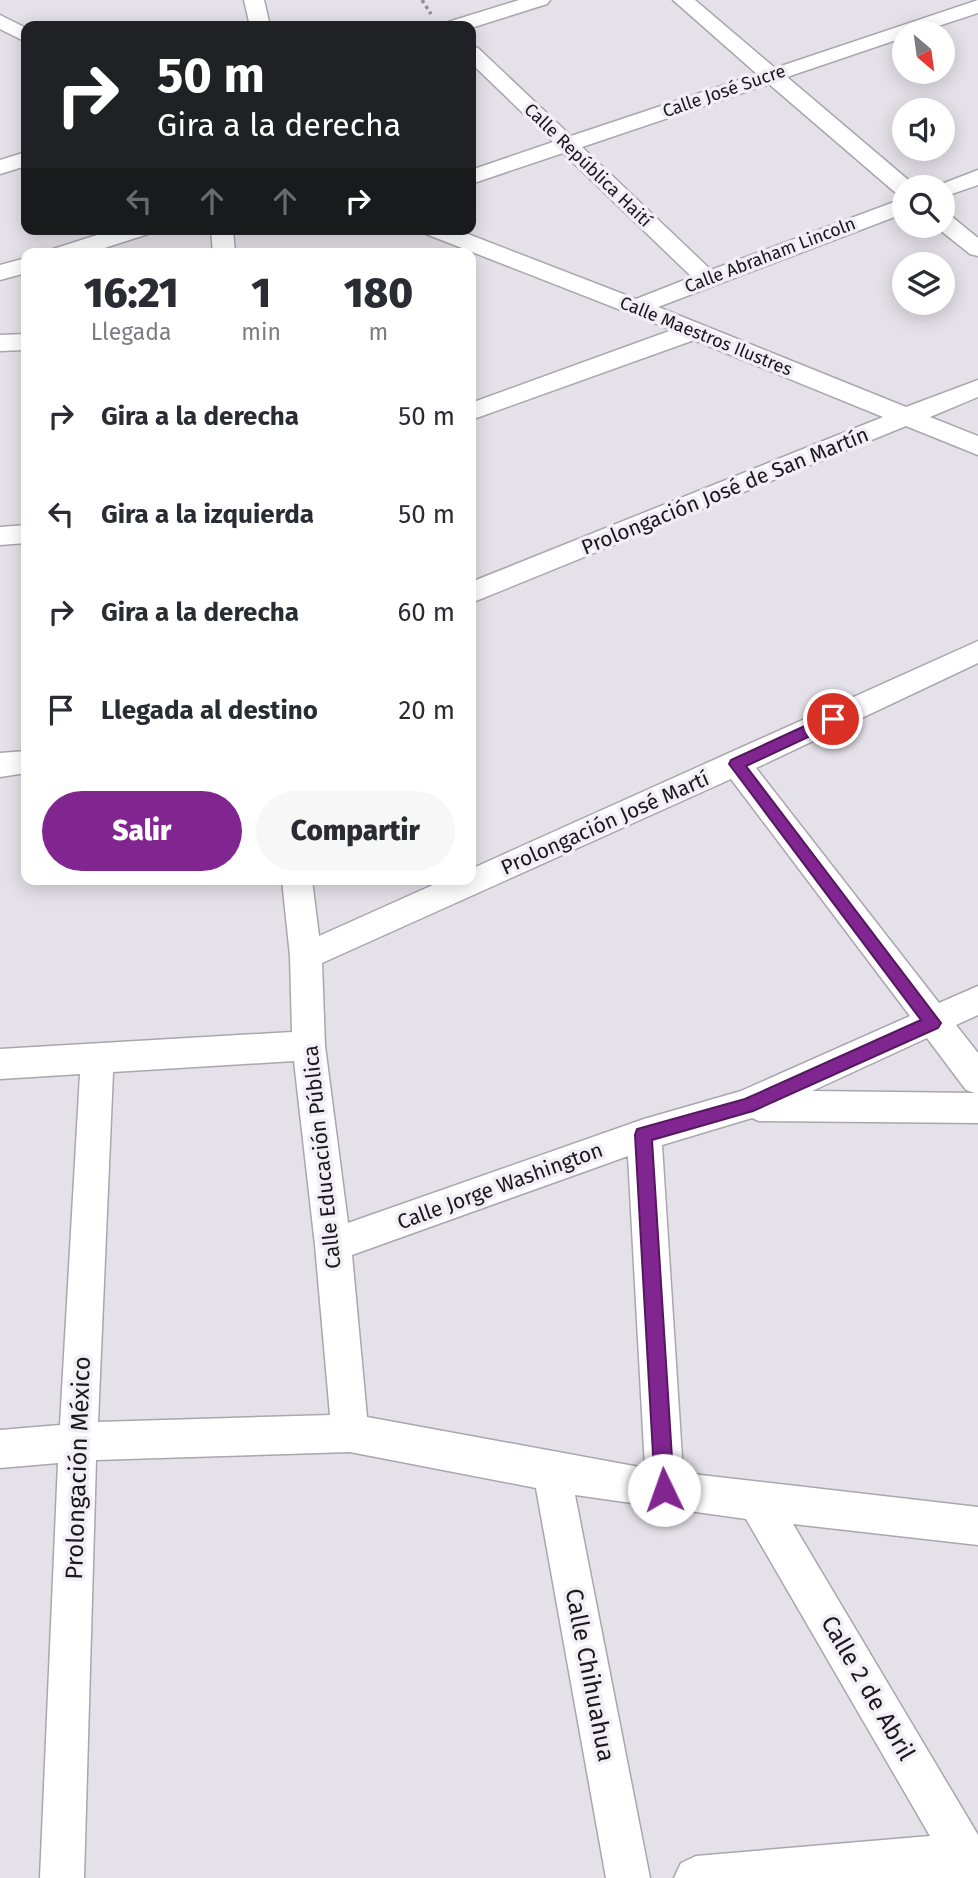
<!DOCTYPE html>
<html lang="es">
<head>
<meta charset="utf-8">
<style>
  body { margin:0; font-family:"Fira Sans",sans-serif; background:#f7f7f7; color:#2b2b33; height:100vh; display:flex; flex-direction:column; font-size:26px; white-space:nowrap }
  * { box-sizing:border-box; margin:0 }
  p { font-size:23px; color:#7c7c81 }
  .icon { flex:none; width:38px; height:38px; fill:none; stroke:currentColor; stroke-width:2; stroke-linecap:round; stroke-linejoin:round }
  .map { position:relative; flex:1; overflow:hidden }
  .drawer { position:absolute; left:21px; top:248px; width:455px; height:637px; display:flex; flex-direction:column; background:#fff; border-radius:14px; box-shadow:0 4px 18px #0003 }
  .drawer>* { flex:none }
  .hud { position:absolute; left:21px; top:21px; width:455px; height:214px; border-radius:14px; box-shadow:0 4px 18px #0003; background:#202124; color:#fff; overflow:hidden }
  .needle { width:46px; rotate:151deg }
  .buttons { position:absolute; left:892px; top:21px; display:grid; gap:14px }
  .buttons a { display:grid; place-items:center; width:63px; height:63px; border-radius:50%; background:#fff; box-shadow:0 4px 18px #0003; font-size:35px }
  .pin { position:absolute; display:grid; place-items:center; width:60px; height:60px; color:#fff; margin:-30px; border:4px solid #fff; border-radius:50%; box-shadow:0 2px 7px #0007 }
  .me { position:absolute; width:77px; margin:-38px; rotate:357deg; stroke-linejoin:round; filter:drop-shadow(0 0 5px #0008) }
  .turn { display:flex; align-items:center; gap:24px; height:147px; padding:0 21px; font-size:32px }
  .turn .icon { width:91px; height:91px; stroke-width:2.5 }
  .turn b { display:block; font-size:49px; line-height:60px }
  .lanes { display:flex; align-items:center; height:66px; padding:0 21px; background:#0003; justify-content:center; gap:35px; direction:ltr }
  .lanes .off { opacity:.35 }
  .eta { display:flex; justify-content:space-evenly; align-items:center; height:119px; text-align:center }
  .eta b { font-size:42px; font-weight:800; line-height:49px }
  .action { display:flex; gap:14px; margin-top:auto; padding:14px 21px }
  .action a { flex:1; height:80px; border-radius:42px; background:#812591; color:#fff; font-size:28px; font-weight:800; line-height:80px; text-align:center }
  .action a+a { background:#f7f7f7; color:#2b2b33 }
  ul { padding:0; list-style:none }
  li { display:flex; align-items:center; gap:21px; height:98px; padding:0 21px }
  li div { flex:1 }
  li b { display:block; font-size:26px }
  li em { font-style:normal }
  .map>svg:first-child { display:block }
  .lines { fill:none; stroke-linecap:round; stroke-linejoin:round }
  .minor-casing { stroke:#a9a6ad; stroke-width:3 }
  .path { stroke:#918f94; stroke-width:3.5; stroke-dasharray:3.5 3.5; stroke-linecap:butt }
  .minor { fill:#fff; fill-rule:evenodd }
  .route { fill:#812591; stroke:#54185e; stroke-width:2 }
  .labels { text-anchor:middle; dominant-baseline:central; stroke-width:7; stroke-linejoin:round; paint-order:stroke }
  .far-street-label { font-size:18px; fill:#19181b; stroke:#f1eef5 }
  .street-label { font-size:21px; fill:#19181b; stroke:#f1eef5 }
  .near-street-label { font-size:24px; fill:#19181b; stroke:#f1eef5 }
</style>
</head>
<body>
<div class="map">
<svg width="978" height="1878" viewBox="0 0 978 1878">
  <rect width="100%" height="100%" fill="#e4e1e8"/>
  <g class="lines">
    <g class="minor-casing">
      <path id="minor" d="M244 0H264L270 26H250Z
        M519 0H550L547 4 471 28 445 26 448 22Z
        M673 0H695L775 68 978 0V13L917 33H905V37L787 77 913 184 915 187H905V196L897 194 769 84 582 147 711 270 905 198V213L658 307 906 407 978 380V397L930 417 978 436V455L906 426 471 603V582L883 417 694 340 471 420V403L672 330 426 234 423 229H455L636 299 692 277 563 153 471 184V170L553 142 471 63V46L478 48 571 136 757 74Z
        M0 15 26 28V42L0 29Z
        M26 152V166L0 174V160Z
        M978 170V185L943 197V187H934Z
        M943 214 951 216 978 238V256L970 254 935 226H943Z
        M116 229H151L148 234 86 254H50L53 249Z
        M211 229H233L235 254H213Z
        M26 258V273L0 280V265Z
        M26 334V350L0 351V335Z
        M26 525V543L0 545V527Z
        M978 641V663L756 768 939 1003 978 986V1015L956 1025 978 1053V1123L759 1121 752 1118 662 1145 683 1473 978 1507V1545L793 1524 978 1835V1878H674L681 1863 696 1856 930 1836 746 1519 575 1495 650 1878H606L536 1488 350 1452 96 1460 84 1878H40L58 1463 0 1468V1430L60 1425 80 1074 0 1079V1049L292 1032 290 956 282 880H312L319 936 444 880H471V869ZM731 779 910 1016 741 1091 644 1119 348 1223 325 1046 322 963ZM927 1038 966 1090 975 1093 812 1091ZM294 1061 315 1245 330 1415 98 1422 113 1072ZM628 1156 645 1468 367 1417 352 1255Z
        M26 751V773L0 777V753Z"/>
    </g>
    <path class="path" d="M422 0 431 14"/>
    <use href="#minor" class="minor"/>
  </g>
  <path class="route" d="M833 713 840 719 838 723 746 766 941 1023 938 1028 753 1111 652 1140 674 1490 671 1496 664 1499 658 1496 655 1490 635 1135 637 1129 745 1099 921 1020 729 764 731 760Z"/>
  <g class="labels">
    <g class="far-street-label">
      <text transform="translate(724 91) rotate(-19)">Calle José Sucre</text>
      <text transform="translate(588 165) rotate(44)">Calle República Haití</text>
      <text transform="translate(770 255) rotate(-21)">Calle Abraham Lincoln</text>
      <text transform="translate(706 336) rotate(22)">Calle Maestros Ilustres</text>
    </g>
    <g class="street-label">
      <text transform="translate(725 491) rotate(-22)">Prolongación José de San Martín</text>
      <text transform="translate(605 823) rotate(-24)">Prolongación José Martí</text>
      <text transform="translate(322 1157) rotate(-96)">Calle Educación Pública</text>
      <text transform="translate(500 1186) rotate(-20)">Calle Jorge Washington</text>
    </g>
    <g class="near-street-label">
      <text transform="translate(78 1468) rotate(-88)">Prolongación México</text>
      <text transform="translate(590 1675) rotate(79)">Calle Chihuahua</text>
      <text transform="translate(868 1688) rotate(60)">Calle 2 de Abril</text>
    </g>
  </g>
</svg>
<div class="buttons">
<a><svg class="needle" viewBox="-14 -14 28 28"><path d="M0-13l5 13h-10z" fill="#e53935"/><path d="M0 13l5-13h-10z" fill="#7c7c81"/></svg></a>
<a><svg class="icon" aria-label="sound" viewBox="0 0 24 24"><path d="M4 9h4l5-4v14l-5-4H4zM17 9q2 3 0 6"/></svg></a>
<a><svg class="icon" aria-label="search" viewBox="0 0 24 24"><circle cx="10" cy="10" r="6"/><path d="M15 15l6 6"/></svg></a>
<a><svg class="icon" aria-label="layers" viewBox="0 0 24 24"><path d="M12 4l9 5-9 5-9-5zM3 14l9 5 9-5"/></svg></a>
</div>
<div class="pin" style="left:833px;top:719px;background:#d93025"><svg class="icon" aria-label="arrive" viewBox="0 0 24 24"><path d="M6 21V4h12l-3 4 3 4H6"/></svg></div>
<svg class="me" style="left:664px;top:1490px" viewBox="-20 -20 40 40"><circle r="19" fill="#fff"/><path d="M0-13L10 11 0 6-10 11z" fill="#812591"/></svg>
<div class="hud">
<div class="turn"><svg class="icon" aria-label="right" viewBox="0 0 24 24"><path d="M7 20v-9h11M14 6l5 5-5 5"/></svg><div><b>50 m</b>Gira a la derecha</div></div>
<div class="lanes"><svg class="icon off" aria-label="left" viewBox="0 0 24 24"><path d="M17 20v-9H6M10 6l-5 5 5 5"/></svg><svg class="icon off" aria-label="ahead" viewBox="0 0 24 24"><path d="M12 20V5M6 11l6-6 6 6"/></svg><svg class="icon off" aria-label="ahead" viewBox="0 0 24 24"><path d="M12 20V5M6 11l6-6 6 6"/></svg><svg class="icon" aria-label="right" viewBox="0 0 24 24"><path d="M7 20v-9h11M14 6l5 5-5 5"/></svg></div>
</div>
<section class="drawer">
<div class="eta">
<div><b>16:21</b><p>Llegada</p></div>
<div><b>1</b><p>min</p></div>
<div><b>180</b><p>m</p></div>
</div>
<ul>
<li><svg class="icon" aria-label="right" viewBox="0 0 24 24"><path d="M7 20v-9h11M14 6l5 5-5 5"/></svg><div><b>Gira a la derecha</b></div><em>50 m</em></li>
<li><svg class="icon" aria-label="left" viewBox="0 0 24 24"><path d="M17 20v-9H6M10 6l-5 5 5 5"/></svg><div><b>Gira a la izquierda</b></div><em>50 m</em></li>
<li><svg class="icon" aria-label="right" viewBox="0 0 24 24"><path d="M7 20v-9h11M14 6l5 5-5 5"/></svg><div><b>Gira a la derecha</b></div><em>60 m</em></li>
<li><svg class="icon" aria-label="arrive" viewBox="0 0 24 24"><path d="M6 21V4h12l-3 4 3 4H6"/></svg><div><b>Llegada al destino</b></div><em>20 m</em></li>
</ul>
<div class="action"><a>Salir</a><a>Compartir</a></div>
</section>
</div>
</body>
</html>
